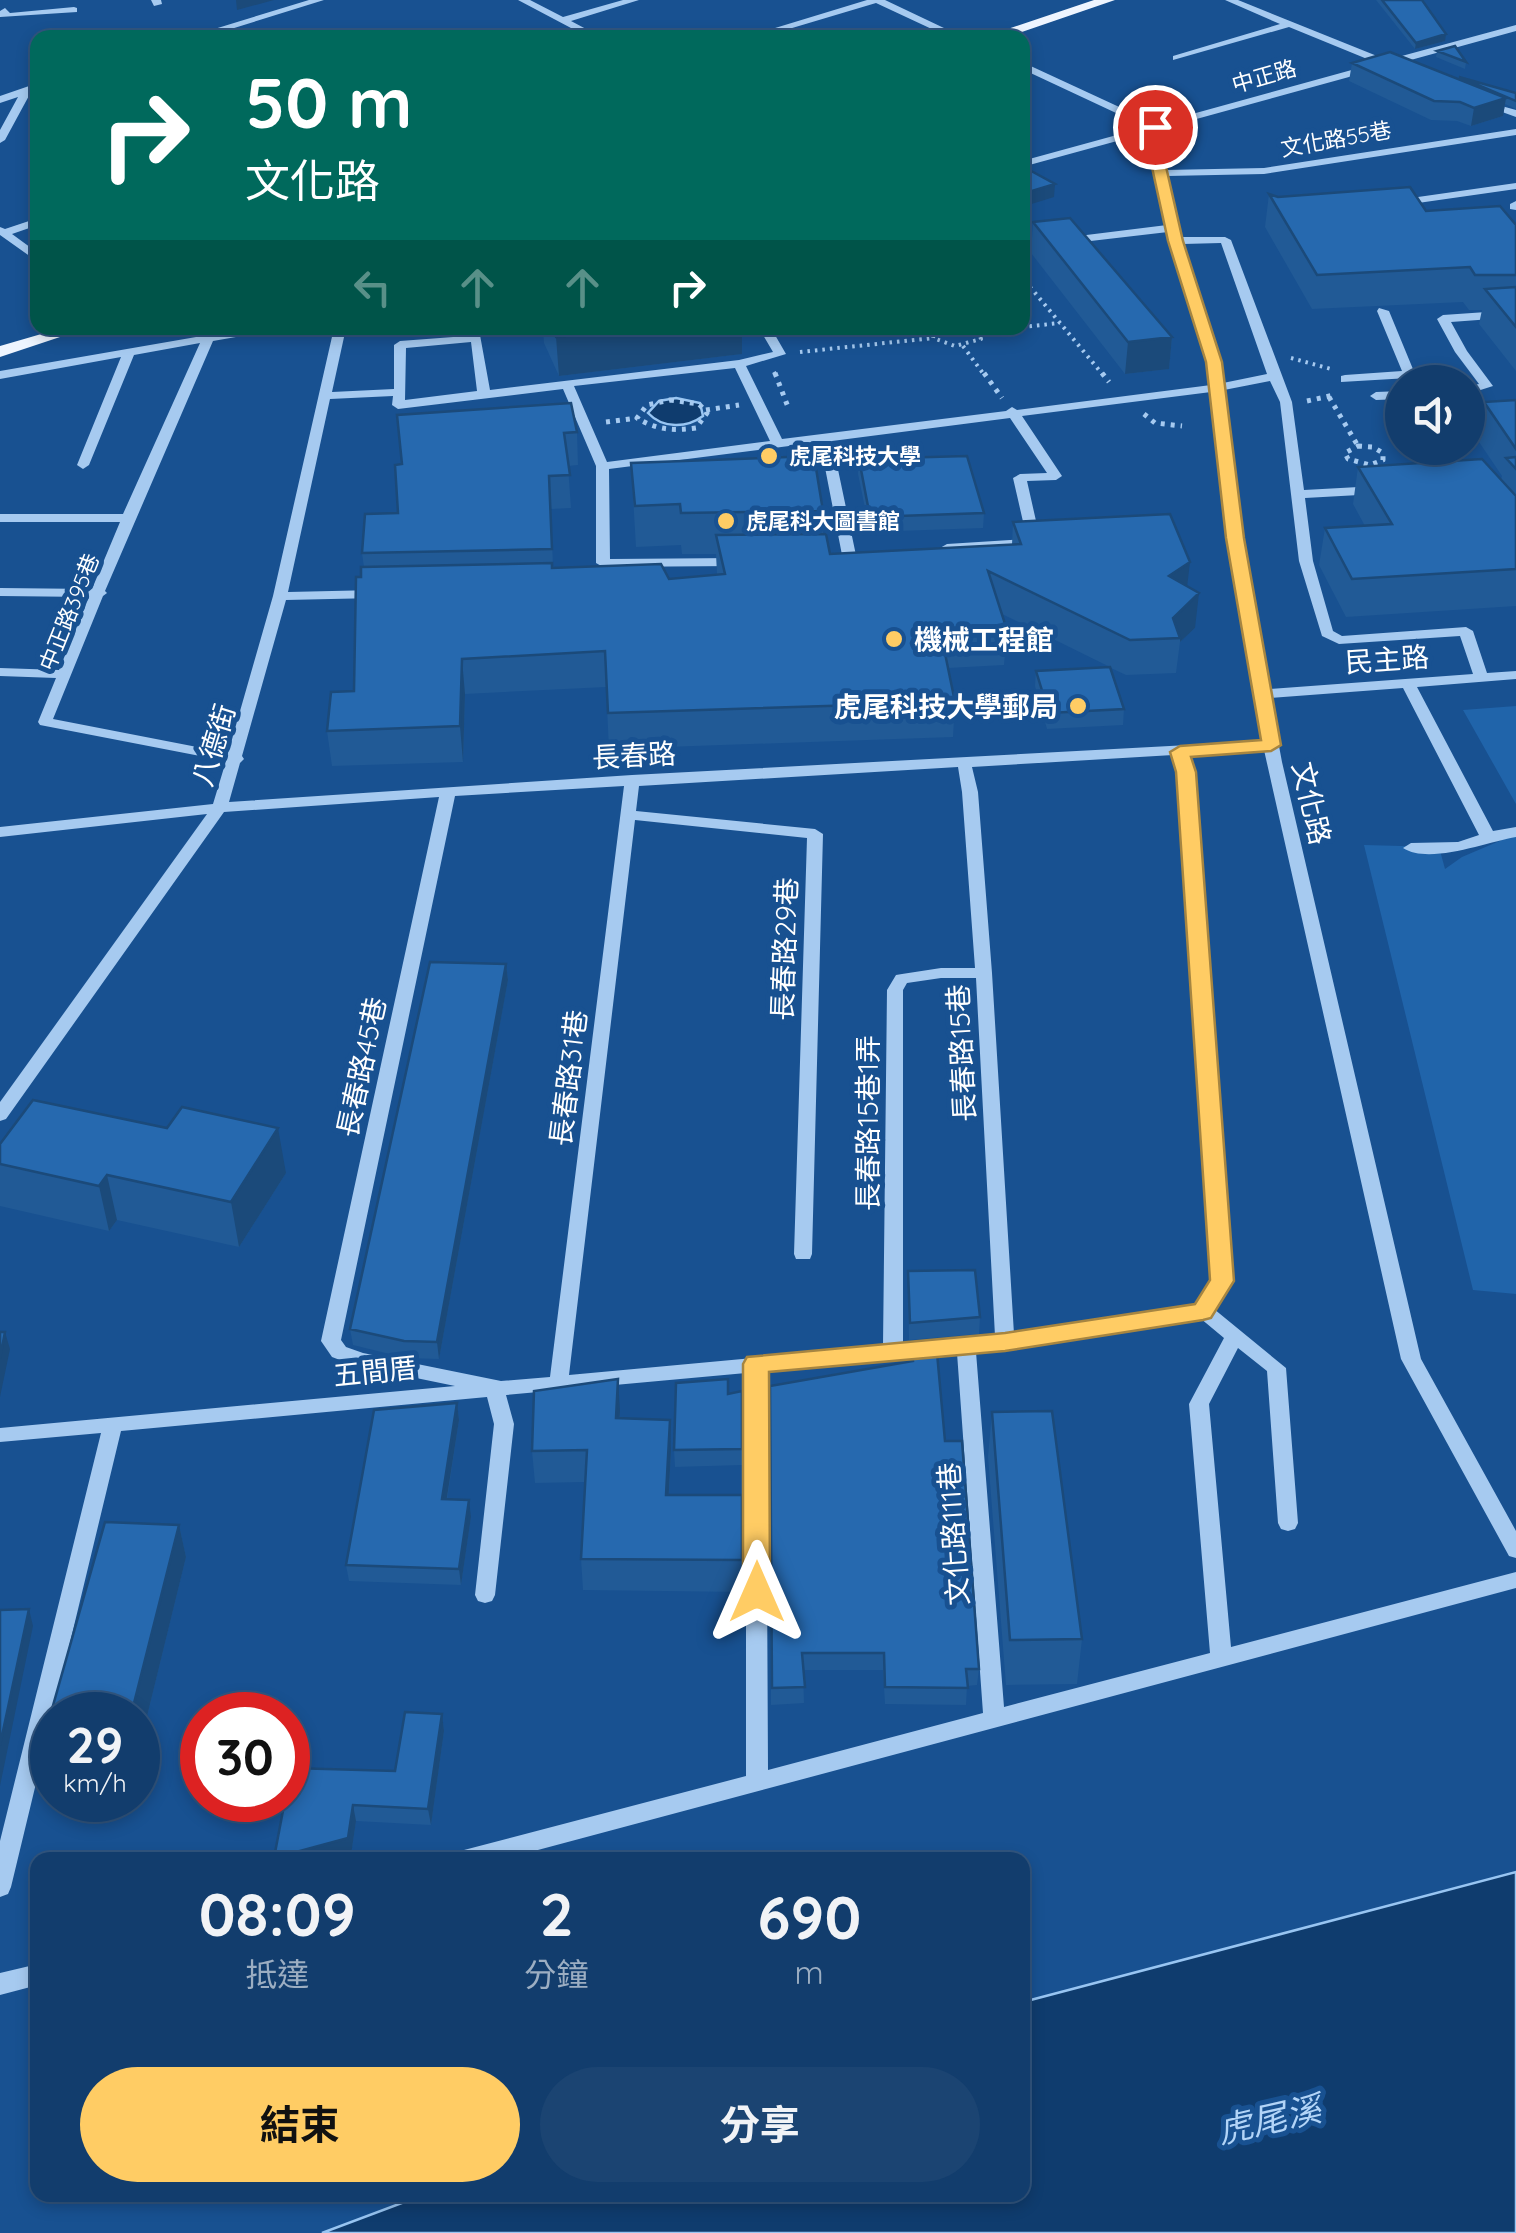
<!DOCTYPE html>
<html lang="zh-TW">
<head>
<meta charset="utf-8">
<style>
  body { margin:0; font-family:Quicksand,"Noto Sans TC",sans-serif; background:#1b4472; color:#f1f3f6; height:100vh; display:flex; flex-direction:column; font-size:38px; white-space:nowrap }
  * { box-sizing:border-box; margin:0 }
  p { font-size:32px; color:#9caec2 }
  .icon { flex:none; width:55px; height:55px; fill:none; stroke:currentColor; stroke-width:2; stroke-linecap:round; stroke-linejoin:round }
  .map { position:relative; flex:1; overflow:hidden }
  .side { position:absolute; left:30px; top:1852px; width:1000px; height:350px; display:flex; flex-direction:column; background:#123d6d; border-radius:20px; box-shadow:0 5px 15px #0003,0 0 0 2px #315680 }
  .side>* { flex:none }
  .guide { position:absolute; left:30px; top:30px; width:1000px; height:305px; border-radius:20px; box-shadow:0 5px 15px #0003,0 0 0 2px #315680; background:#00695c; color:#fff; overflow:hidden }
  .tools { position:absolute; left:1385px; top:365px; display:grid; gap:20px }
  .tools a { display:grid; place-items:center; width:100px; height:100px; border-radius:50%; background:#123d6d; box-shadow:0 5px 15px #0003,0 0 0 2px #315680; font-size:50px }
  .speed { position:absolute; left:30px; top:1692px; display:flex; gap:20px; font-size:50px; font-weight:700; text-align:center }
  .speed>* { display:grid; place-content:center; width:130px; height:130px; border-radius:50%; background:#123d6d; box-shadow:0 5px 15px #0003,0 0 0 2px #315680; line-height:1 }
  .speed small { font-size:25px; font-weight:400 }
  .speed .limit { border:15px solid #d22; background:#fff; color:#111 }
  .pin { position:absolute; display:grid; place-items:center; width:85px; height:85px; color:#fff; margin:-42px; border:5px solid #fff; border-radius:50%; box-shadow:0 2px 10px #0007 }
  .me { position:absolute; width:110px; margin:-55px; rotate:0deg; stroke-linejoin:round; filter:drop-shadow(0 0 8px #0008) }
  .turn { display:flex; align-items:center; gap:35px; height:210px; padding:0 50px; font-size:45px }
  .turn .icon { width:130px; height:130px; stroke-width:2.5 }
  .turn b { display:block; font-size:70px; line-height:85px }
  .lanes { display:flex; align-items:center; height:95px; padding:0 50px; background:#0003; justify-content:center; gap:50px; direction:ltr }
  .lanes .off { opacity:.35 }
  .eta { display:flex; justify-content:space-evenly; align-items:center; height:170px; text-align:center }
  .eta b { font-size:60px; font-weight:700; line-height:70px }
  .cta { display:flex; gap:20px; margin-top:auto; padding:20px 50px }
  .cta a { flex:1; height:115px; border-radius:60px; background:#ffcc64; color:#111; font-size:40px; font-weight:700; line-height:115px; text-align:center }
  .cta a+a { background:#1b4472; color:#f1f3f6 }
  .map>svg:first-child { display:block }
  .green { fill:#2064aa }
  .water { fill:#0f3c6e; stroke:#98c5f2; stroke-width:2.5 }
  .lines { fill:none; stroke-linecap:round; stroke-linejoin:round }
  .path-far1 { stroke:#a6caf0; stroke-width:4; stroke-dasharray:2.5 5; stroke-linecap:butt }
  .path { stroke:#a6caf0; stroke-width:5; stroke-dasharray:4 6; stroke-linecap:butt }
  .minor { fill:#a6caf0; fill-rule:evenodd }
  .major { fill:#eef5ff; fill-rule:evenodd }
  .wall { fill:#215a96 }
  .shaded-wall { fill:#1b4a7a }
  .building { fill:#2669af; stroke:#1b4a7a; stroke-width:2.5 }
  .route { fill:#ffcc64; stroke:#a68541; stroke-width:2.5 }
  .poi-dot { fill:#ffcc64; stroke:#185191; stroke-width:4 }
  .labels { text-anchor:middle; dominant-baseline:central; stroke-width:10; stroke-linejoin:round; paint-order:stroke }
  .far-street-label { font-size:22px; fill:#fff; stroke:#185191 }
  .far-poi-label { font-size:22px; font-weight:bold; fill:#fff; stroke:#185191; text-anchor:start }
  .poi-label { font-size:28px; font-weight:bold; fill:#fff; stroke:#185191; text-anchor:start }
  .street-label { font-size:28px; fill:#fff; stroke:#185191 }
  .near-water-label { font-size:35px; font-style:italic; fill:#b2d4f7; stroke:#185191 }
</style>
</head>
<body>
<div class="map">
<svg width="1516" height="2233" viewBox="0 0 1516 2233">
  <rect width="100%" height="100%" fill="#185191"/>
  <path class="green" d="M1516 706V804L1463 710Z
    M1516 834V1294L1473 1290 1364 845 1439 847 1445 869 1462 857Z"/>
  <path class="water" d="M676 398 700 403 703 416C687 428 663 429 648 413L659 401Z
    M1516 1872V2233H322L423 2195H1022L1023 2002Z"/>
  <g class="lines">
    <path class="path-far1" d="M1022 290 1031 288 1104 376
      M1022 327 1060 323
      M935 328 933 338 955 346 981 339 977 328
      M981 331 1016 328
      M963 346 985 376
      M800 352 933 338
      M1291 358 1331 369
      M774 372 776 376"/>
    <path class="path" d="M775 373 788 407
      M984 373 1002 398
      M1102 373 1109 382
      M1329 397 1358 446
      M670 400 699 404 707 413 696 428C674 431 656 430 637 418L647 405Z
      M1307 401 1334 395
      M706 410 739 405
      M1144 414 1155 423 1182 426
      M606 422 637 418
      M1358 446 1373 447 1383 453V460L1370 465 1348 459 1345 453Z"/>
    <path class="minor" d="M151 0H161L162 4 154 6Z
      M309 0H324L202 38H185Z
      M518 0H530L563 17 623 0H639L571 21 603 38H589L579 32 561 38H544L571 28Z
      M867 0H885L965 38H951L876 3 759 38H742Z
      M1225 0H1238L1387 60 1516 25V31L1160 129V149L1165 170 1264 168 1516 129V135L1264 174 1167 176 1181 237H1225L1231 240 1292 402 1304 490 1377 486 1384 490 1377 494 1305 498 1313 561 1333 631 1342 636 1466 627 1473 631 1487 673 1516 671V679L1417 687 1493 831 1516 827V837C1487 842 1429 865 1403 848L1411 843 1458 842 1479 835 1403 688 1270 698 1282 762 1421 1359 1516 1531V1558L1509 1556 1401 1359 1264 750 1188 754 1194 772 1231 1281 1214 1309 1286 1368 1298 1523 1295 1529 1288 1531 1281 1529 1278 1523 1267 1371 1238 1348 1209 1404 1231 1647 1516 1572V1588L501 1860H453L456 1853 464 1850 746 1776V1373L506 1395 514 1424 495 1595 492 1601 485 1603 478 1601 475 1595 494 1424 487 1397 121 1431 11 1887 8 1894 0 1897V1841L101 1433 0 1442V1428L455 1386 353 1365 332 1357 321 1341 439 797 224 812 6 1119 0 1121V1102L207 814 0 837V827L213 804 226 761 40 725 38 722 56 678 0 676V668L59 670 89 597 0 596V588L92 589 120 522H0V514H123L200 343 134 355 89 465 83 469 77 465 121 357 0 379V371L248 328H271L265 332 213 341 105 591 107 593 103 596 53 719 228 753 273 596 334 328H346L332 392 394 389V345L400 341 480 335 490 390 739 360 773 352 759 328H771L786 354 746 366 782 439 1006 411 1012 407 1017 410 1211 385 1208 362 1168 232 1022 249V243L1167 225 1150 149V132L1022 167V161L1146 127 1022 69V62L1156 124 1377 63 1289 27 1173 60V56L1280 24ZM1221 243 1267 374 1223 383 1220 362 1183 244ZM471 342 477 391 405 400 406 348ZM735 368 770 441 607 462 574 386ZM1270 381 1280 402 1299 561 1322 636 1339 644 1460 636 1473 674 1269 689 1242 538 1224 390ZM563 389 596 466V563L603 567 737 566 744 562 737 558 610 559 609 469 820 442 843 560 850 564 857 560 832 441 1010 418 1047 473 1020 474 1013 478 1027 539 947 544 940 548 947 552 1039 546 1041 543 1027 481 1056 480 1062 476 1022 416 1211 392 1228 538 1263 741 632 775 229 802 240 763 244 759 242 756 286 600 376 598 383 594 376 590 288 592 330 399 393 396 392 405 398 409ZM1173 755 1178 772 1213 1281 1197 1305 1014 1334 992 973 978 792 972 767ZM958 767 962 792 975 968H941L902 974 896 975 887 990 883 1346 569 1375 635 820 807 838 794 1254 796 1259H810L812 1254 823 834 815 829 636 811 639 786ZM624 786 550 1377 501 1381 363 1353 346 1347 341 1340 455 796ZM941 978H976L995 1336 903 1344V990L907 983ZM1200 1318 1224 1338 1189 1404 1210 1653 1004 1707 976 1352ZM957 1353 983 1713 768 1770 766 1371Z
      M74 7 77 8V12L0 17V11L5 8 10 13Z
      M454 31 459 34 457 36 386 38Z
      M32 85 37 88 31 92 5 140 0 143V130L18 97 0 103V96Z
      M1480 100 1516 110V117L1480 104Z
      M1516 183V189L1397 206 1391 203 1397 200Z
      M1516 201V210L1510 209V204Z
      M38 218V225L12 234 38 253V262L0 235V227L5 229Z
      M1379 308 1389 311 1415 374 1409 378 1341 382V376L1345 375 1402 371 1377 311Z
      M1501 311 1505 312V318L1451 322 1467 351 1493 386 1468 394V386L1479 384 1455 352 1437 319 1443 315Z
      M1402 391V399L1376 400 1370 396 1376 392Z
      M38 1964V1985L0 1995V1973Z"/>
    <path class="major" d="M1094 0H1115L1004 38H981Z
      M62 328H87L0 357V346Z"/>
  </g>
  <path class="wall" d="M1376 0H1422L1445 41 1415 49Z
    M1437 51 1466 62 1465 69 1436 57Z
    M1352 63 1458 79 1459 77 1516 93V109L1505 104 1503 116 1471 126 1457 121 1431 120 1349 81Z
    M1269 194 1278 197 1426 211 1516 225V371L1479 324 1482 310H1469L1463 302 1312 309 1265 227Z
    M1033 222 1172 337 1169 369 1125 374 1031 253Z
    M543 328H742V354L559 376 544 343Z
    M1516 400V606L1346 617 1319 565 1325 528 1365 526 1353 504 1358 467 1501 480 1502 476 1477 439 1484 402Z
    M397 415 577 432 578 465 568 466 571 508 551 509 553 568 669 579 717 574 716 554H682L681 545 636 547 631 463 823 511V534L830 554 1012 545 1013 522 1188 587 1195 628 1180 642 1176 673 1126 675 1111 668 1124 709 1123 725 1047 729 1035 686 1036 671 1110 667 1002 614 1007 630 1004 665 948 668 955 702 953 737 609 749 606 687 465 694 463 762 332 766 327 731 354 691 361 577 364 567 362 553 398 513 402 464Z
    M859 459 984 513 983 528 870 532 858 474Z
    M506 964 508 980 439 1359 406 1358 353 1345 350 1329Z
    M0 1144 286 1173 239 1247 117 1220 109 1231 0 1206Z
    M908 1271 980 1317 979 1334 909 1340Z
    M912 1344 945 1441 979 1669 977 1685 967 1686 966 1705 885 1704 883 1670H803L804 1703 771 1705 770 1386 911 1362Z
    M742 1391V1465L675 1467 674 1450 728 1394Z
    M457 1403 459 1420 447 1500 471 1517 461 1585 349 1581 346 1565Z
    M620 1411V1418L671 1451 669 1495H742V1592L583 1590 581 1559 585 1482 535 1483 532 1451Z
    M992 1412 1082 1639 1077 1684 1006 1685 988 1457Z
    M105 1522 179 1525 186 1557 138 1753V1715H52V1780H51L41 1748Z
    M442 1714 444 1731 431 1825 356 1821 351 1855 331 1860H274L395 1771Z"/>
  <path class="shaded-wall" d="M236 0H274L237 10Z
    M1446 34 1445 41 1415 49 1416 43Z
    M1506 98 1503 116 1471 126 1474 108Z
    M1055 184 1054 197 1022 207V194Z
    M634 328H742V354L559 376 556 337Z
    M1172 337 1169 369 1125 374 1128 342Z
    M1190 562 1186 596 1169 576Z
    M1199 593 1195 628 1180 642V638L1173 618Z
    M462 659 465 694 463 762 460 726Z
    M506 964 508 980 439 1359 437 1342Z
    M278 1128 286 1173 239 1247 231 1202Z
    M107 1175 117 1220 109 1231 99 1186Z
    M5 1332 10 1349 0 1397V1358Z
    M618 1379 620 1411 618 1450 616 1418Z
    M457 1403 459 1420 444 1516 442 1499Z
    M670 1420 671 1451 667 1527 666 1495Z
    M469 1500 471 1517 461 1585 459 1569Z
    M179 1525 186 1557 138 1753V1715H131Z
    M29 1609 33 1626 0 1786V1745Z
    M442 1714 444 1731 431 1825 428 1809Z
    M353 1805 356 1821 351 1855 331 1860H274V1858Z"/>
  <path class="building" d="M1382 0H1422L1446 34 1416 43Z
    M1455 46 1466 62 1437 51Z
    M1390 52 1506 98 1474 108 1460 102 1434 101 1352 63Z
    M1459 77 1516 93V101Z
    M1022 166 1055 184 1022 194Z
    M1410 187 1426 211 1500 206 1516 225V275H1475L1470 267 1317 275 1269 194 1278 197Z
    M1070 218 1172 337 1128 342 1033 222Z
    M1516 287V327L1485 289Z
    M552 328H634L556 337Z
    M1516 400V449L1484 402Z
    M571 403 577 432 564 433 570 475 549 476 552 549 362 553 365 514 398 513 395 465 402 464 397 415Z
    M814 456 823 511 681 513 680 504 635 506 631 463Z
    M967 456 984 513 870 517 859 459Z
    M1516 457V469L1506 458Z
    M1482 459 1516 496V569L1352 579 1325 528 1392 524 1358 467Z
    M1170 514 1190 562 1169 576 1199 593 1173 618 1180 638 1130 640 988 571 1007 630 941 634 955 702 608 713 605 651 462 659 460 726 327 731 331 692 354 691 356 577H361V567L552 563V568L661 564 669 579 725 574 716 535 826 534 830 554 1021 544 1013 522Z
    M1110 667 1124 709 1049 713 1036 671Z
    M430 962 506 964 437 1342 404 1341 350 1329Z
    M33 1100 167 1128 182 1107 278 1128 231 1202 107 1175 99 1186 0 1164V1144Z
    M975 1270 980 1317 910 1323 908 1271Z
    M0 1332H5L0 1358Z
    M936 1342 945 1441H962L979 1669H966L968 1688 885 1687 884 1653H802L805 1687 772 1688 770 1386 913 1361 912 1344Z
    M618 1379 616 1418 670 1420 666 1495H742V1560L581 1559 587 1450 532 1451 534 1391Z
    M728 1379V1394L742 1391V1449L674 1450 676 1383Z
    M457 1403 442 1499 469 1500 459 1569 346 1565 374 1410Z
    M1052 1411 1082 1639 1010 1640 992 1412Z
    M105 1522 179 1525 131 1715H52V1749L41 1748Z
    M29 1609 0 1745V1610Z
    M405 1712 442 1714 428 1809 353 1805 348 1838 274 1858 285 1800H288V1788L291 1768 395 1771Z"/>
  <path class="route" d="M1150 124 1162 127V149L1183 241 1222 362 1244 538 1281 745 1271 751 1191 757 1196 772 1234 1281 1211 1318 1203 1320 1005 1351 769 1372 770 1592 766 1599 757 1602 747 1599 743 1592V1364L747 1357 1005 1333 1195 1304 1210 1280 1176 772 1170 752 1180 746 1261 740 1226 538 1206 362 1168 241 1148 149Z"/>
  <g class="poi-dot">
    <circle cx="769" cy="456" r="10"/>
    <circle cx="726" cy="521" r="10"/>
    <circle cx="894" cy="639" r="10"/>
    <circle cx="1078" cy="706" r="10"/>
  </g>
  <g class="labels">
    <g class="far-street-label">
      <text transform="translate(1264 76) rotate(-16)">中正路</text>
      <text transform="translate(1336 139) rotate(-10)">文化路55巷</text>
      <text transform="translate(69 612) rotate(-68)">中正路395巷</text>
    </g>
    <g class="far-poi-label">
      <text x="789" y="456">虎尾科技大學</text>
      <text x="746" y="521">虎尾科大圖書館</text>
    </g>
    <g class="poi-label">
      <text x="914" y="639">機械工程館</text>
      <text x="1058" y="706" text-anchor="end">虎尾科技大學郵局</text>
    </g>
    <g class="street-label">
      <text transform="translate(1387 659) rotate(-4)">民主路</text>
      <text transform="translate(213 745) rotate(-73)">八德街</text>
      <text transform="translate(634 755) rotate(-3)">長春路</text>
      <text transform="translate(1312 803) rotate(77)">文化路</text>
      <text transform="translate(784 949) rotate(-88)">長春路29巷</text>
      <text transform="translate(961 1053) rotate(-93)">長春路15巷</text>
      <text transform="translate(361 1067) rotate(-78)">長春路45巷</text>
      <text transform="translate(568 1078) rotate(-83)">長春路31巷</text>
      <text transform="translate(867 1123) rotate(-90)">長春路15巷1弄</text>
      <text transform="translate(375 1371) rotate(-6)">五間厝</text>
      <text transform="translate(953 1534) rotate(-94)">文化路111巷</text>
    </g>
    <g class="near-water-label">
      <text transform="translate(1269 2119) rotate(-13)">虎尾溪</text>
    </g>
  </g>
</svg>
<div class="tools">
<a><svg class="icon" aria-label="sound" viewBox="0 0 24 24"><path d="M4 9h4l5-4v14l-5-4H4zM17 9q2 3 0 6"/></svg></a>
</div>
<div class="speed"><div>29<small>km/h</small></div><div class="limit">30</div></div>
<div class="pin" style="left:1155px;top:127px;background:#d93025"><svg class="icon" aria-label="arrive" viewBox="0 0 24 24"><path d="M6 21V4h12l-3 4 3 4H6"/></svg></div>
<svg class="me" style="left:757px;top:1592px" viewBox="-20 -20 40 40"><path d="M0-17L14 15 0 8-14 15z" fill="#ffcc64" stroke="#fff" stroke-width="4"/></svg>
<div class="guide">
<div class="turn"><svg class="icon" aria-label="right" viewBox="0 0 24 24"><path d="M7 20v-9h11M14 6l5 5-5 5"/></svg><div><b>50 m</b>文化路</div></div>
<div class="lanes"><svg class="icon off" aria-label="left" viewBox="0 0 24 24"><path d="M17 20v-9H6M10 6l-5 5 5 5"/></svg><svg class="icon off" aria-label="ahead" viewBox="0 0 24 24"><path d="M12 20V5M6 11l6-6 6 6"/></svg><svg class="icon off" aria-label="ahead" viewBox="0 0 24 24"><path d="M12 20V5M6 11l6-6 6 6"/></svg><svg class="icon" aria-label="right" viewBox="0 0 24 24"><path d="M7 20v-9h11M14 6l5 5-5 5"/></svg></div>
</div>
<section class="side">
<div class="eta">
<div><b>08:09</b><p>抵達</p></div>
<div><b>2</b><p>分鐘</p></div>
<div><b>690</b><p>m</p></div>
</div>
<div class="cta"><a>結束</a><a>分享</a></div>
</section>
</div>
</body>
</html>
